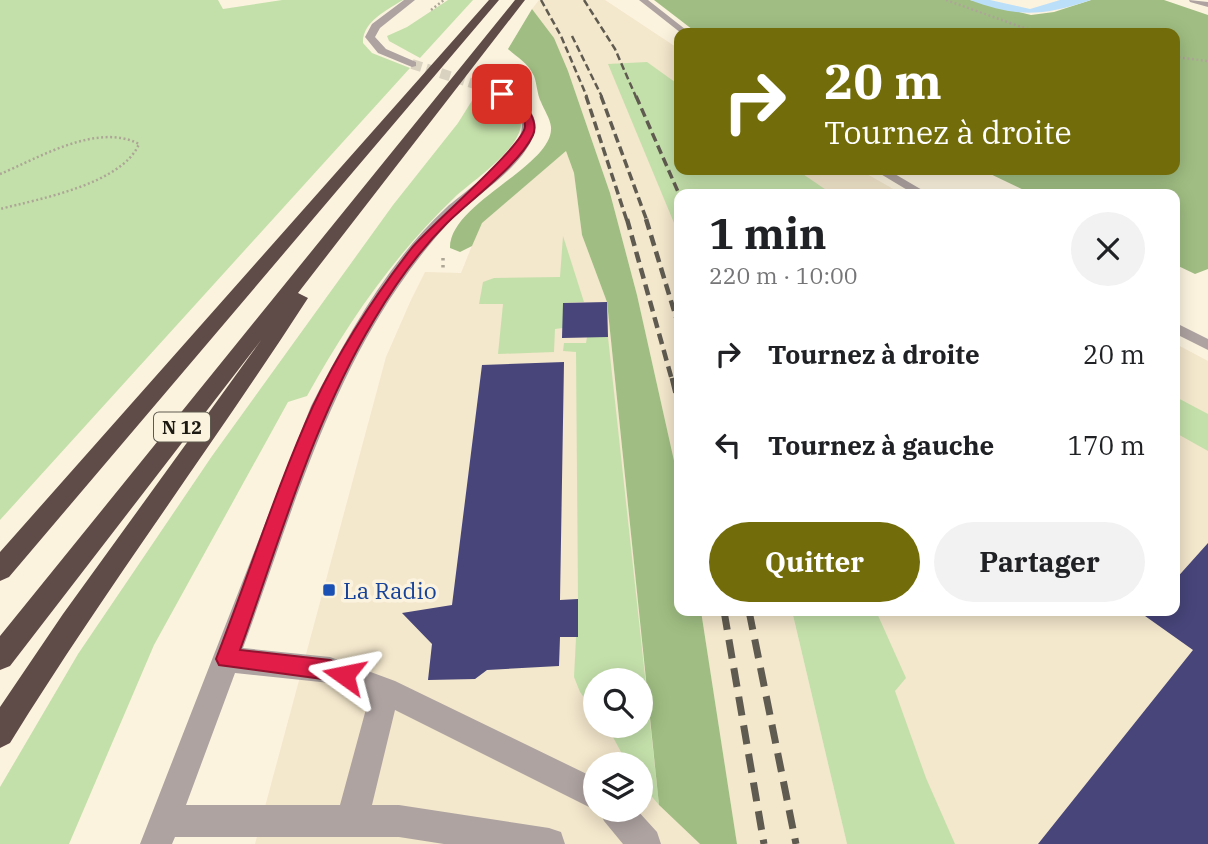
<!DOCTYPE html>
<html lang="fr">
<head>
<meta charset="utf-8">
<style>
  body { margin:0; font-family:"IBM Plex Serif",serif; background:#f2f2f2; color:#202124; height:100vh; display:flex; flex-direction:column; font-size:26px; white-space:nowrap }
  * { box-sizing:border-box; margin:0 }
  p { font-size:23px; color:#757577 }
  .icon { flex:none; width:38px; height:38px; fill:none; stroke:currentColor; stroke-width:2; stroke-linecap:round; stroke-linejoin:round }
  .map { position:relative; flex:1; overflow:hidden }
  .panel { position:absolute; left:674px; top:189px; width:506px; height:427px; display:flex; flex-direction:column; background:#fff; border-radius:14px; box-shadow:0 4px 18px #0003 }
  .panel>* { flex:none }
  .top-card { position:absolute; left:674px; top:28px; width:506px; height:147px; border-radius:14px; box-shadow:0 4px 18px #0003; background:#726d0a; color:#fff; overflow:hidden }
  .buttons { position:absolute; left:583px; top:668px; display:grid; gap:14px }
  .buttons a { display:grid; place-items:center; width:70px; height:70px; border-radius:50%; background:#fff; box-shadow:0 4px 18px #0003; font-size:35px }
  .pin { position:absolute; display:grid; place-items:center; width:60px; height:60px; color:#fff; margin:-30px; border-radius:14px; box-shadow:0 4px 10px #0006 }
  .me { position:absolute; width:77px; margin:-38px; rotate:282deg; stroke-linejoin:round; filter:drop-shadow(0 0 5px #0008) }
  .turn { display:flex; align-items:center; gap:24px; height:147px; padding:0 35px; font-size:32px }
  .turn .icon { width:91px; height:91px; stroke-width:2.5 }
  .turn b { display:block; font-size:49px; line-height:60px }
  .round { display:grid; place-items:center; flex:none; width:74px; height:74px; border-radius:37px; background:#f2f2f2 }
  .head { display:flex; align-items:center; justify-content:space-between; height:119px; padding:0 35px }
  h1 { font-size:42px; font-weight:800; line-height:52px }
  .primary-button { display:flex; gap:14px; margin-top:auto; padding:14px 35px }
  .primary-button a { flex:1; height:80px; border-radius:42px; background:#726d0a; color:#fff; font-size:28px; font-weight:800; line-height:80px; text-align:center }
  .primary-button a+a { background:#f2f2f2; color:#202124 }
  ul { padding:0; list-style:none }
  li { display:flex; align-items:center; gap:21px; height:91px; padding:0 35px }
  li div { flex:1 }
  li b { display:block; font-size:26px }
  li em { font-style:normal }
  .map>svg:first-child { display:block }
  .built { fill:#f3e7cc; fill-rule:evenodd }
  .green { fill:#c4e0aa }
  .forest { fill:#a0be83 }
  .water { fill:#bcdff9 }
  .building { fill:#47457a }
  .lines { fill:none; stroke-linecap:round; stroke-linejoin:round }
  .street-tunnel { stroke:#dad2c0; stroke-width:10; stroke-dasharray:10 5; stroke-linecap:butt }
  .path-far1 { stroke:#ada697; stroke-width:2.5; stroke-dasharray:2 2.5; stroke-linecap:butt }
  .path { stroke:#ada697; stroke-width:3.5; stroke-dasharray:2.5 4.5; stroke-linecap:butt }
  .lane { fill:#aea3a1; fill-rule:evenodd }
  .street { fill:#aea3a1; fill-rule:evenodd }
  .highway { fill:#5f4b47; fill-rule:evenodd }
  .rail-far4 { stroke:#605b50; stroke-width:2.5; stroke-dasharray:7 3.5; stroke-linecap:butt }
  .rail-far3 { stroke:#605b50; stroke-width:3.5; stroke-dasharray:9 4.5; stroke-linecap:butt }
  .rail-far2 { stroke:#605b50; stroke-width:4.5; stroke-dasharray:11 6; stroke-linecap:butt }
  .rail-far1 { stroke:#605b50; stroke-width:5; stroke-dasharray:15 8; stroke-linecap:butt }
  .rail { stroke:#605b50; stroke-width:7; stroke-dasharray:19 10; stroke-linecap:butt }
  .route { fill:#e11d48; stroke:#92132f; stroke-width:2 }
  .transit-dot { fill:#1a4fb4; stroke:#fcf3df; stroke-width:2.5 }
  .labels { text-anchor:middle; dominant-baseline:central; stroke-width:7; stroke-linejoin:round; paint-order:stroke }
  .shield { fill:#fcf3df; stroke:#5f5a50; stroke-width:2 }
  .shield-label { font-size:18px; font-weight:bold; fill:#1c1912 }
  .near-transit-label { font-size:23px; fill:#164399; stroke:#fcf3df; text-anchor:start }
</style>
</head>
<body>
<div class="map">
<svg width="1208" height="844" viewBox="0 0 1208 844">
  <rect width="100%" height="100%" fill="#fcf3df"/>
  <path class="built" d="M539 0H605L679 49V170H860L902 194H679V483L637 295 610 193 568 71 532 9Z
    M566 151 574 173 582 235 607 302 659 805 700 844H255L386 357 411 300 425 272 461 273 481 223ZM595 681H640V726H595ZM595 765H640V810H595Z
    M1174 343 1208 361V844H891L817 611H1174Z
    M701 611H792L847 844H737Z"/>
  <path class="green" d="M0 0H218L223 9 282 0H403C387 10 362 22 363 43L372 53 410 68 0 520Z
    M448 0H473L420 58 389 41 387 36 407 27Z
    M647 62 679 85V170H797L832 194H679V235L608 64Z
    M478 91C493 99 522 103 521 124 520 150 472 181 454 198 394 255 347 324 307 396L288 402 154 645 69 844H0V787L78 654 212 456 393 205 458 123Z
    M563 236 584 302 563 303V328L555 329 554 352 498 354 503 304H479L483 282 494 278 560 277Z
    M587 337H608L659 805 641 784 640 765H628L607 726H640V681H595V713L580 692 574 677 578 599 576 352 563 351 564 343H586Z
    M1174 396 1208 414V451L1174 432Z
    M792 611H876L906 678 895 691 926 778 955 844H847Z"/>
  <path class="forest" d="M654 0H970L1031 15 1054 12 1091 0H1164L1208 15V269L1195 274 1174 264V194H1032L982 170H1174V33H697Z
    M532 9 554 38 568 71 610 193 637 295 679 483V611H701L737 844H700L659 805 607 302 582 235 574 173 566 151 482 223 472 246 460 252 450 248C449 203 554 166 551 127 550 118 544 110 541 102 537 94 537 84 534 76 528 63 518 58 508 49Z"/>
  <path class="water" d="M970 0H990L1030 9 1060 0H1091C1042 16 1019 18 970 0Z"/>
  <path class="building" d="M607 302 608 337 562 338 563 303Z
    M564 362 560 600 578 599V637H560L559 666 487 670 475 679 428 680 432 644 402 613 452 605 482 365Z
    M1208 543V844H1038L1193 650 1138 611H1174V581Z"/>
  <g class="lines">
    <path class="street-tunnel" d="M412 64 481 86"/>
    <path class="path-far1" d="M946 0 1038 33
      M431 10 444 0
      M1174 57 1208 61
      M0 174C39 158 97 122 139 144 122 184 39 199 0 209"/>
    <path class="path" d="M443 258V269"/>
    <path class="lane" d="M639 0H648L690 33H681Z
      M1189 0 1208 2V7L1190 2Z
      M874 170H888L929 194H914Z
      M1174 322 1208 339V350L1174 333Z"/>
    <path class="street" d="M404 0H415L380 28 375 37 386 49 416 62V66L412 67 378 53 365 37 372 24Z
      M481 82C503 89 546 106 533 137 519 170 480 192 455 216 434 238 415 262 398 287 324 395 288 525 243 648L330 657 395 681 595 778V810L395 710 372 805H399L549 828 561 832 565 844H444L399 837H175L172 844H140L311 406C347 336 388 262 446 208 466 190 520 155 522 127 523 104 495 95 477 88V84ZM235 673 330 683 369 698 340 805H186Z
      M599 810H637L657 832 661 844H623L604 821Z"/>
    <path class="highway" d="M489 0H499L9 577 0 581V552Z
      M515 0H525L298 293 308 298C211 448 104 591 10 743L0 748V707L63 614 262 339 10 666 0 670V636Z"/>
    <path class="rail-far4" d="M541 0 561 36 587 97
      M584 0 615 49 636 97
      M572 36 602 97"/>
    <path class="rail-far3" d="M586 96 627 221
      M601 96 647 221
      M636 96 679 194"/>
    <path class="rail-far2" d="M627 219 672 380
      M646 219 679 327"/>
    <path class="rail-far1" d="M672 378 679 406"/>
    <path class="rail" d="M724 611 764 844
      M749 611 796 844"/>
  </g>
  <path class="route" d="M498 92C516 91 541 117 533 135 520 164 470 200 447 223 419 251 394 286 374 320 313 421 280 540 240 650L330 660 351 668 354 675 351 682 344 685 330 680 219 665 216 659C249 575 276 488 313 406 339 351 373 298 411 249 428 227 526 144 525 126 525 111 509 104 498 96Z"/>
  <rect class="transit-dot" x="322" y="583" width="14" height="14" rx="3.5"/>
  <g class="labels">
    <rect class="shield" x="154" y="412.5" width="56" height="29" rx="5"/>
    <g class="shield-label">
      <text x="182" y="427">N 12</text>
    </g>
    <g class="near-transit-label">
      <text x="343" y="590">La Radio</text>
    </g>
  </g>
</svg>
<div class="buttons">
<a><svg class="icon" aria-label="search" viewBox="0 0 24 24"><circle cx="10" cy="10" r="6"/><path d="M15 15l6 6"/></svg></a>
<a><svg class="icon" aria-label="layers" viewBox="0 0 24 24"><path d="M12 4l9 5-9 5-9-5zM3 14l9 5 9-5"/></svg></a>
</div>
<div class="pin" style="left:502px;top:94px;background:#d93025"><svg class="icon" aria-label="arrive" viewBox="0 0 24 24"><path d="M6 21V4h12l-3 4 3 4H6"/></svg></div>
<svg class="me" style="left:344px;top:675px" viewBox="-20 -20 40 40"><path d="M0-17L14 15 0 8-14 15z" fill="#e11d48" stroke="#fff" stroke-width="4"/></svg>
<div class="top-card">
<div class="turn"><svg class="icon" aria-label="right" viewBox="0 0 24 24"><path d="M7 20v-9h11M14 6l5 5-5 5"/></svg><div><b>20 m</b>Tournez à droite</div></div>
</div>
<section class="panel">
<div class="head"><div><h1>1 min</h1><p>220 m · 10:00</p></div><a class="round"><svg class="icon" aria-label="close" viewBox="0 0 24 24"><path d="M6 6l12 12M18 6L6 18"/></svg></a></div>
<ul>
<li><svg class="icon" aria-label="right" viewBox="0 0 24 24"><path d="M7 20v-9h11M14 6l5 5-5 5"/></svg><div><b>Tournez à droite</b></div><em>20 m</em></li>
<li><svg class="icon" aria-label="left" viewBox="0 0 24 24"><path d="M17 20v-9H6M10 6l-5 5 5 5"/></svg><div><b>Tournez à gauche</b></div><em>170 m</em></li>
</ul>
<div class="primary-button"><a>Quitter</a><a>Partager</a></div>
</section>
</div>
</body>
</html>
